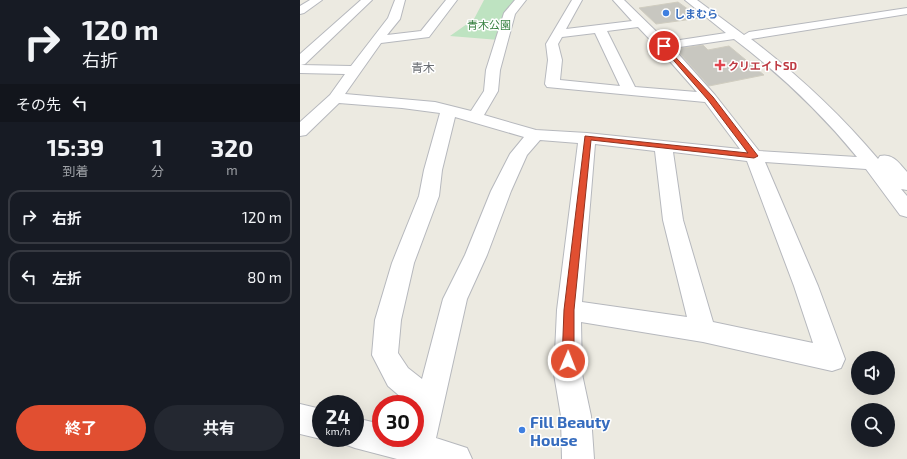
<!DOCTYPE html>
<html lang="ja">
<head>
<meta charset="utf-8">
<style>
  body { margin:0; font-family:"Exo 2","Noto Sans JP",sans-serif; background:#242831; color:#f1f3f6; height:100vh; display:flex; flex-direction:column; font-size:15px; white-space:nowrap }
  * { box-sizing:border-box; margin:0 }
  p { font-size:13px; color:#9ea1a6 }
  .icon { flex:none; width:22px; height:22px; fill:none; stroke:currentColor; stroke-width:2; stroke-linecap:round; stroke-linejoin:round }
  .map { position:relative; flex:1; overflow:hidden }
  .panel { display:flex; flex-direction:column; background:#171b24; width:300px }
  .panel>* { flex:none }
  .hud { background:#171b24; color:#f1f3f6; overflow:hidden }
  .tools { position:absolute; left:551px; top:351px; display:grid; gap:8px }
  .tools a { display:grid; place-items:center; width:44px; height:44px; border-radius:50%; background:#171b24; box-shadow:0 4px 16px #0002; font-size:20px }
  .speed { position:absolute; left:12px; top:395px; display:flex; gap:8px; font-size:20px; font-weight:700; text-align:center }
  .speed>* { display:grid; place-content:center; width:52px; height:52px; border-radius:50%; background:#171b24; box-shadow:0 4px 16px #0002; line-height:1 }
  .speed small { font-size:10px; font-weight:400 }
  .speed .limit { border:6px solid #d22; background:#fff; color:#111 }
  .pin { position:absolute; display:grid; place-items:center; width:34px; height:34px; color:#fff; margin:-17px; border:2px solid #fff; border-radius:50%; box-shadow:0 1px 4px #0007 }
  .me { position:absolute; width:44px; margin:-22px; rotate:1deg; stroke-linejoin:round; filter:drop-shadow(0 0 3px #0008) }
  .turn { display:flex; align-items:center; gap:14px; height:84px; padding:0 16px; font-size:18px }
  .turn .icon { width:52px; height:52px; stroke-width:2.5 }
  .turn b { display:block; font-size:28px; line-height:34px }
  .then { display:flex; align-items:center; height:38px; padding:0 16px; background:#0003; gap:8px; font-size:15px }
  .eta { display:flex; justify-content:space-evenly; align-items:center; height:68px; text-align:center }
  .eta b { font-size:24px; font-weight:700; line-height:28px }
  .action { display:flex; gap:8px; margin-top:auto; padding:8px 16px }
  .action a { flex:1; height:46px; border-radius:24px; background:#e14f31; color:#fff; font-size:16px; font-weight:700; line-height:46px; text-align:center }
  .action a+a { background:#242831; color:#f1f3f6 }
  ul { padding:0; list-style:none }
  li { display:flex; align-items:center; gap:12px; height:54px; margin:0 8px 6px; padding:0 8px; border:2px solid #363941; border-radius:12px }
  li div { flex:1 }
  li b { display:block; font-size:15px }
  li em { font-style:normal }
  main { display:flex; flex:1; min-height:0 }
  .map>svg:first-child { display:block }
  .green { fill:#bee3c1 }
  .building { fill:#c8c7c0; stroke:#d0cdc0 }
  .lines { fill:none; stroke-linecap:round; stroke-linejoin:round }
  .minor-casing { stroke:#b6b8bd; stroke-width:2 }
  .minor { fill:#fff; fill-rule:evenodd }
  .route { fill:#e14f31; stroke:#923320 }
  .shop-dot { fill:#3f7fe0; stroke:#fff; stroke-width:1.5 }
  .health-dot { fill:#e0444e; stroke:#fff; stroke-width:1.5 }
  .labels { text-anchor:middle; dominant-baseline:central; stroke-width:3; stroke-linejoin:round; paint-order:stroke }
  .far-shop-label { font-size:11px; font-weight:bold; fill:#366cbe; stroke:#fff; text-anchor:start }
  .far-park-label { font-size:11px; fill:#388242; stroke:#fff }
  .far-health-label { font-size:11px; font-weight:bold; fill:#be3a42; stroke:#fff; text-anchor:start }
  .far-neighbourhood-label { font-size:12px; fill:#6a6e73; stroke:#fff }
  .near-shop-label { font-size:16px; font-weight:bold; fill:#366cbe; stroke:#fff; text-anchor:start }
</style>
</head>
<body>
<main>
<section class="panel">
<div class="hud">
<div class="turn"><svg class="icon" aria-label="right" viewBox="0 0 24 24"><path d="M7 20v-9h11M14 6l5 5-5 5"/></svg><div><b>120 m</b>右折</div></div>
<div class="then">その先<svg class="icon" aria-label="left" viewBox="0 0 24 24"><path d="M17 20v-9H6M10 6l-5 5 5 5"/></svg></div>
</div>
<div class="eta">
<div><b>15:39</b><p>到着</p></div>
<div><b>1</b><p>分</p></div>
<div><b>320</b><p>m</p></div>
</div>
<ul>
<li><svg class="icon" aria-label="right" viewBox="0 0 24 24"><path d="M7 20v-9h11M14 6l5 5-5 5"/></svg><div><b>右折</b></div><em>120 m</em></li>
<li><svg class="icon" aria-label="left" viewBox="0 0 24 24"><path d="M17 20v-9H6M10 6l-5 5 5 5"/></svg><div><b>左折</b></div><em>80 m</em></li>
</ul>
<div class="action"><a>終了</a><a>共有</a></div>
</section>
<div class="map">
<svg width="607" height="459" viewBox="0 0 607 459">
  <rect width="100%" height="100%" fill="#eceae1"/>
  <path class="green" d="M184 0H219L199 40 150 36 174 19Z"/>
  <path class="building" d="M378 2 400 18 356 24 339 8Z
    M403 45 408 50 429 46 464 75 409 86 376 49Z"/>
  <g class="lines">
    <g class="minor-casing">
      <path id="minor" d="M10 0H22L4 13 0 14V6Z
        M61 0H72L5 64 1 65 51 66 88 18 95 0H105L100 19 87 35 121 31 146 0H157L129 37 81 43 45 94 135 102 171 111 184 91 186 70 204 13 215 0H226L215 14 200 70 198 91 184 115 236 130 287 133 440 149 405 102 247 87 245 84 248 60 246 44 272 0H282L266 29 332 21 313 0H324L367 42 426 33 385 0H397L444 35 449 32 607 8V14L451 39C498 75 540 114 578 159L580 156C593 153 599 163 607 172V190L601 189 607 196V217L600 215 566 169 465 162 518 286 545 359 541 368 532 371 403 342 281 322 282 374 291 416 294 459H262L261 416 254 374 257 310 278 143 240 140 227 155 211 191 187 255 167 299 136 438 167 448 172 459H97L55 448 44 444 42 438H55V418L81 424V438H115V404H109L88 386 72 355 75 320 92 263 119 196 124 170 140 113 102 108 39 103 6 135 0 136V122L30 95 45 74 0 73V54ZM338 27 359 49 397 92 335 87 307 31ZM295 33 320 86 260 80 262 60 258 44 262 37ZM434 39C480 74 521 113 557 157L459 151 415 95 373 48ZM155 117 224 137 210 154 191 191 165 255 143 299 122 379 108 368 98 353 101 320 114 263 139 196 142 170ZM295 144 355 151 363 220 387 317 282 302ZM373 152 447 161 494 286 513 343 413 322 383 220Z
        M0 404 21 409V438H23L21 439 0 434Z"/>
    </g>
    <use href="#minor" class="minor"/>
  </g>
  <path class="route" d="M364 45 413 97 458 156 454 158 291 140 274 310V361L272 365 268 367 264 365 262 361 264 310 285 136 448 153 408 100 362 47 361 46Z"/>
  <g class="shop-dot">
    <circle cx="366" cy="13" r="4"/>
    <circle cx="222" cy="430" r="4"/>
  </g>
  <path class="health-dot" d="M418 59h4v4h4v4h-4v4h-4v-4h-4v-4h4z"/>
  <g class="labels">
    <g class="far-shop-label">
      <text x="374" y="13">しまむら</text>
    </g>
    <g class="far-park-label">
      <text x="189" y="24">青木公園</text>
    </g>
    <g class="far-health-label">
      <text x="428" y="65">クリエイトSD</text>
    </g>
    <g class="far-neighbourhood-label">
      <text x="123" y="67">青木</text>
    </g>
    <g class="near-shop-label">
      <text x="230" y="421">Fill Beauty<tspan x="230" dy="18">House</tspan></text>
    </g>
  </g>
</svg>
<div class="tools">
<a><svg class="icon" aria-label="sound" viewBox="0 0 24 24"><path d="M4 9h4l5-4v14l-5-4H4zM17 9q2 3 0 6"/></svg></a>
<a><svg class="icon" aria-label="search" viewBox="0 0 24 24"><circle cx="10" cy="10" r="6"/><path d="M15 15l6 6"/></svg></a>
</div>
<div class="speed"><div>24<small>km/h</small></div><div class="limit">30</div></div>
<div class="pin" style="left:364px;top:46px;background:#d93025"><svg class="icon" aria-label="arrive" viewBox="0 0 24 24"><path d="M6 21V4h12l-3 4 3 4H6"/></svg></div>
<svg class="me" style="left:268px;top:361px" viewBox="-20 -20 40 40"><circle r="17" fill="#e14f31" stroke="#fff" stroke-width="3"/><path d="M0-11L8 9 0 5-8 9z" fill="#fff"/></svg>
</div>
</main>
</body>
</html>
